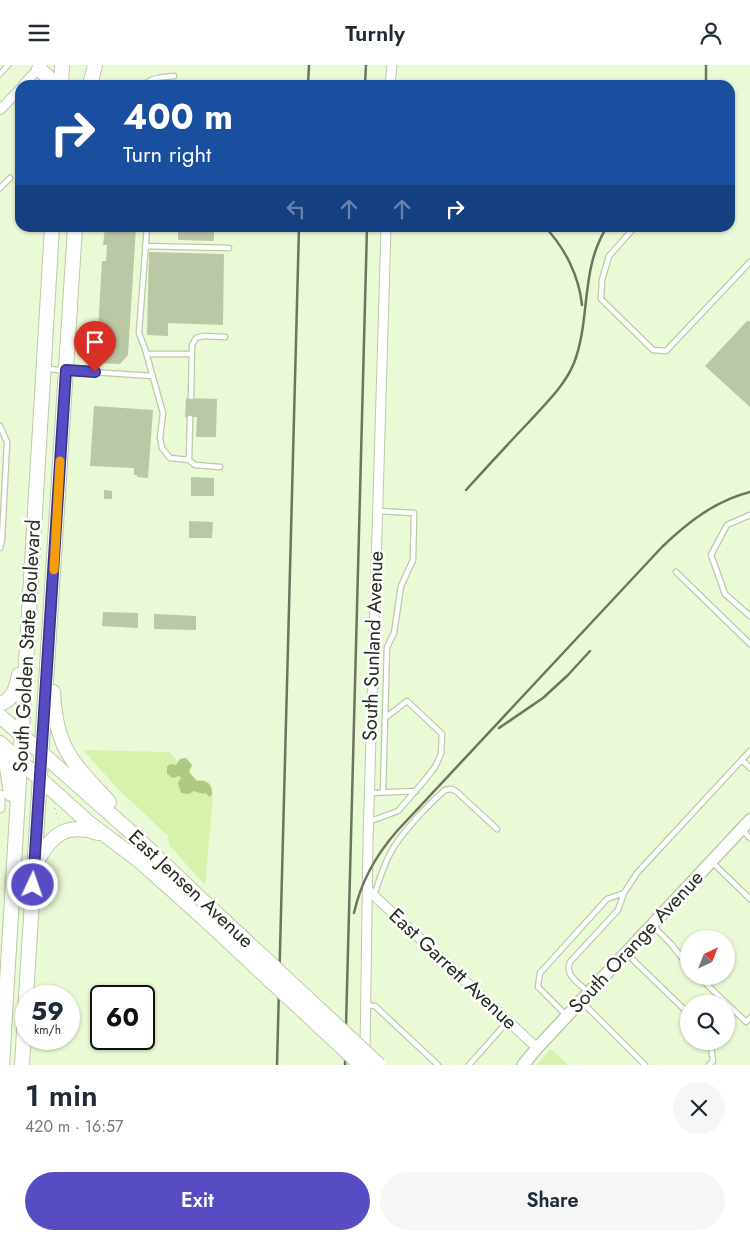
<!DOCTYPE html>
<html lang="en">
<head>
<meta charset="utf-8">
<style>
  body { margin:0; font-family:Jost,sans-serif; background:#f6f6f7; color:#1f2937; height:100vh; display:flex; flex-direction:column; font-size:19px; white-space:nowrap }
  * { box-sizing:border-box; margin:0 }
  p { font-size:16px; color:#747a83 }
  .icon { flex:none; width:28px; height:28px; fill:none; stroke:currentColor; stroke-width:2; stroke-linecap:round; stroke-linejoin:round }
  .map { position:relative; height:1000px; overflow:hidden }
  .drawer { display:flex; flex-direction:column; background:#fff; flex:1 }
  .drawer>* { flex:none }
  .guide { position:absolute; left:15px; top:15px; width:720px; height:152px; border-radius:15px; box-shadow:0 1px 4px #0004; background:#1a4fa0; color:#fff; overflow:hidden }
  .needle { width:32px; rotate:43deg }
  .tools { position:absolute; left:680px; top:865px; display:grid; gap:10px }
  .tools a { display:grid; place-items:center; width:55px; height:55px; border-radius:50%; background:#fff; box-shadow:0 1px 4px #0004; font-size:25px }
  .speed { position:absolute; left:15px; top:920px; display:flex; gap:10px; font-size:25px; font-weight:700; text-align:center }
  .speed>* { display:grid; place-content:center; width:65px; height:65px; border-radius:50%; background:#fff; box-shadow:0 1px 4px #0004; line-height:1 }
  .speed small { font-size:12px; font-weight:400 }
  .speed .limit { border:2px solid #111; border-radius:8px; background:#fff; color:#111 }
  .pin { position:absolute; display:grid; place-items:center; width:42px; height:42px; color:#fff; margin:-51px -21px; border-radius:50% 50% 50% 0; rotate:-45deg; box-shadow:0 0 5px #0007 }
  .pin .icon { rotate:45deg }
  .me { position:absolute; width:55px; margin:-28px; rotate:3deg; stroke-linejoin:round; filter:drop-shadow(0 0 4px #0008) }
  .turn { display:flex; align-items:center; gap:18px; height:105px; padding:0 25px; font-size:22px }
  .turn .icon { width:65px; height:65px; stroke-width:2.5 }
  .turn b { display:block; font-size:35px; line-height:42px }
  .lanes { display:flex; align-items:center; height:48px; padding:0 25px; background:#0003; justify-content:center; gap:25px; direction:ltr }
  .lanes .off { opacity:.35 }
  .round { display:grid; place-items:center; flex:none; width:52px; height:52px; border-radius:26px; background:#f6f6f7 }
  .head { display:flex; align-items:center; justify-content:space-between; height:85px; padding:0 25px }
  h1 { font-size:30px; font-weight:600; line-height:38px }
  .primary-button { display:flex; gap:10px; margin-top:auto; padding:10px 25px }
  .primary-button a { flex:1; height:58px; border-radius:30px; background:#584cc4; color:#fff; font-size:20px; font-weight:600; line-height:58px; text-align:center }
  .primary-button a+a { background:#f6f6f7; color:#1f2937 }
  header { display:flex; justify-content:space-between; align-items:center; height:65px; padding:0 25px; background:#fff; font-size:22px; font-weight:600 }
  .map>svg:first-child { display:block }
  .green { fill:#d7f2ad }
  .forest { fill:#aec981 }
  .building { fill:#bbc8a6 }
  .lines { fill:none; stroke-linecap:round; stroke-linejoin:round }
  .service-casing { stroke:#bccaa8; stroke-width:7 }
  .minor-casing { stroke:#bccaa8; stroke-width:11 }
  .tertiary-casing { stroke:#bccaa8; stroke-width:14 }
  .primary-casing { stroke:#bccaa8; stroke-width:16 }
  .path { stroke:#adb99c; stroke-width:1; stroke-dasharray:1 4; stroke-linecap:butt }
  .service { stroke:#fff; stroke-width:4.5 }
  .minor { stroke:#fff; stroke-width:9 }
  .tertiary { stroke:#fff; stroke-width:11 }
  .primary { stroke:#fff; stroke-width:14 }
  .rail { stroke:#6d7560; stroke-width:2.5 }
  .primary-bridge-casing { stroke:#bccaa8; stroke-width:16; stroke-linecap:butt }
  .primary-bridge { stroke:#fff; stroke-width:14 }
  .route-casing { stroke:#39317f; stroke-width:12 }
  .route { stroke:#584cc4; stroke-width:9 }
  .slow { stroke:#f59e0b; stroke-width:9 }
  .labels { text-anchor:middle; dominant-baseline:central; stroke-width:5; stroke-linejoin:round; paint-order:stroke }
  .street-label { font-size:20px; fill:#282d20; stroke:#fff }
</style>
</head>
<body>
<header><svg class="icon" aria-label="menu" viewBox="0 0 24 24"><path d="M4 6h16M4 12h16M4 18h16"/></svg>Turnly<svg class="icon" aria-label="person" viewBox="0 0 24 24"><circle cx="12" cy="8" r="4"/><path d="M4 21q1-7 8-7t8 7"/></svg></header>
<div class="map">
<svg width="750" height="1000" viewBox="0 0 750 1000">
  <rect width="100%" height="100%" fill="#ebfad6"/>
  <path class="green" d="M83 685 169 687 213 733 205 820 169 780 168 771 117 723Z
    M551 984 568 1000H536Z"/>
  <path class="forest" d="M186 693 192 700 189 707 197 716C207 714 213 720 212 730L210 732 205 728 203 729 194 726 189 729 181 728 178 718 181 713 179 711 173 713 167 709V702L170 699 176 700 180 694Z"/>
  <path class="building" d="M105 162 136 163 128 290 120 299 96 298 102 196H106L107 180H103Z
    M164 162H214V176L178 175V167H164Z
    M149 187 224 189 223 260 168 258V271L147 270Z
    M748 255 750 257V342L705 301Z
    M186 333 217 334 216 372H196L197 352H185Z
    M94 341 153 345 148 413 137 412V410H134V403L90 401Z
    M191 412 214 413V431H191Z
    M104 425 112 426V434H104Z
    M189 456 213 457 212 473H189Z
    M103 547 138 548V563L102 561Z
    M154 549 196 551V565L154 564Z"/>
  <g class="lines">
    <g class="service-casing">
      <path id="service" d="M0 9 8 0
        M144 20C152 12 163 12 174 11
        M0 123 10 113
        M147 162 139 268 145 284 163 348 160 373 162 383 170 393 189 395
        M634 163 609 191 602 215 601 234 653 285 666 286 750 197
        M145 181 229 183
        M147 289H192
        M45 304 153 311
        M191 332 192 280 196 273 203 271 225 272
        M190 353 189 395 195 400 220 402
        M0 361 7 377 2 475 0 483
        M378 446 414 448 413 495 401 521 394 568 387 582 383 727
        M750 450 727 460 711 490 725 529 750 551
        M676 507 750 579
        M742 695 750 703
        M370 728 416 726
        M368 757 398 746 424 716 435 702 441 689 442 669 407 636 385 653
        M742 765 750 773
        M712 797 750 834
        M374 831C379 816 383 801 391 787 401 768 429 739 445 725L452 724 457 727 497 764
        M653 861 672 880 689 902
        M627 889 689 949
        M698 911 746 957 750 953
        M588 927C579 918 564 910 570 897L618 845 624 828 637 808 750 686
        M582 937 645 1000
        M366 940 375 941 438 1000
        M567 951 538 922 540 908 607 834 624 828
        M469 1000 508 956
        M709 1000 713 996 710 976"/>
    </g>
    <g class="minor-casing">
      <path id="minor" d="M23 20 42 0
        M390 20 392 0
        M0 45 20 24
        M0 730V743
        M368 825 537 983
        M365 987 368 775 386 162"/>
    </g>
    <g class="tertiary-casing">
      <path id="tertiary" d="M523 1000 537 983 750 755"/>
    </g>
    <g class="primary-casing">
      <path id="primary" d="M39 4 48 12 53 20
        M61 20 62 0
        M90 20 95 0
        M53 627C56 684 72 697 109 737
        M0 639C14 634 16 623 19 610
        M0 651 134 770 201 834
        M0 678 88 757 142 798 200 850
        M0 687 7 702 11 729
        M36 798C51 770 66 757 98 768
        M26 931 75 162
        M2 1000 52 162
        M22 1000 26 934"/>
    </g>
    <path class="path" d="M55 743 59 756"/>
    <use href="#service" class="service"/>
    <use href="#minor" class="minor"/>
    <use href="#tertiary" class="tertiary"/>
    <use href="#primary" class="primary"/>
    <path class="rail" d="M396 18 397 20
      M308 20 309 0
      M365 20 366 0
      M706 20V0
      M545 162C565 183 579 211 582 240
      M466 425C486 403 507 380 528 358 545 339 564 322 574 298 591 254 580 203 607 162
      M499 663 543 633 568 610 590 586
      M354 848C361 816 376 790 397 766L662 482C688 457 715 436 750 427
      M277 1000 299 162
      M345 1000 367 162"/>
    <g class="primary-bridge-casing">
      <path id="primary-bridge" d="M201 834 379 1000
        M200 850 361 1000"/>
    </g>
    <use href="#primary-bridge" class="primary-bridge"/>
  </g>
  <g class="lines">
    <g class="route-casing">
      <path id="route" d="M33 820 66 305 95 307"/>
    </g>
    <use href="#route" class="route"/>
    <path class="slow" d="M54 505 60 396"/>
  </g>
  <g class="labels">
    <g class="street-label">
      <text transform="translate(27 581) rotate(-87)">South Golden State Boulevard</text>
      <text transform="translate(373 581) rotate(-88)">South Sunland Avenue</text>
      <text transform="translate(191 824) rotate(43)">East Jensen Avenue</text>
      <text transform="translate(636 877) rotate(-47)">South Orange Avenue</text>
      <text transform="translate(453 904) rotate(43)">East Garrett Avenue</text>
    </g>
  </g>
</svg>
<div class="tools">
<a><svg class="needle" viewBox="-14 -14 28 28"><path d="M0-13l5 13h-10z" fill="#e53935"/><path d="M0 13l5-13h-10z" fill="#747a83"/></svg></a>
<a><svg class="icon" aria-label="search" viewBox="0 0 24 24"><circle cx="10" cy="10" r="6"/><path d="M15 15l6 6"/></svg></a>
</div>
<div class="speed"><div>59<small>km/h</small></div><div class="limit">60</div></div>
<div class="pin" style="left:95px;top:307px;background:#d93025"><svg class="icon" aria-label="arrive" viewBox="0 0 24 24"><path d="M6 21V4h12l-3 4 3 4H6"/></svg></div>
<svg class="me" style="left:33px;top:820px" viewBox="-20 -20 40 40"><circle r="17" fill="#584cc4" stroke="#fff" stroke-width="3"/><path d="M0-11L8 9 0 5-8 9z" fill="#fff"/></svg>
<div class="guide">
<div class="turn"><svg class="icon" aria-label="right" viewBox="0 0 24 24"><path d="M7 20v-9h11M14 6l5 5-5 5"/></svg><div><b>400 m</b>Turn right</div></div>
<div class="lanes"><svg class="icon off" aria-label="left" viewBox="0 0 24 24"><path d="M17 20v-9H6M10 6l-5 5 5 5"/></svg><svg class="icon off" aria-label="ahead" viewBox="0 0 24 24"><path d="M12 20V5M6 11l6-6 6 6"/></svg><svg class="icon off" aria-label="ahead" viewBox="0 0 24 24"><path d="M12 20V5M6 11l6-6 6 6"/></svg><svg class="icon" aria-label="right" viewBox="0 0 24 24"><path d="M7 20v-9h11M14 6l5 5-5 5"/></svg></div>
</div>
</div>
<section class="drawer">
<div class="head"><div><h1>1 min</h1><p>420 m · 16:57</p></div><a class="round"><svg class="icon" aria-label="close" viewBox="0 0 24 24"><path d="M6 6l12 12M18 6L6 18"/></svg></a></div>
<div class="primary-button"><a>Exit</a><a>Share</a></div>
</section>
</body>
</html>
